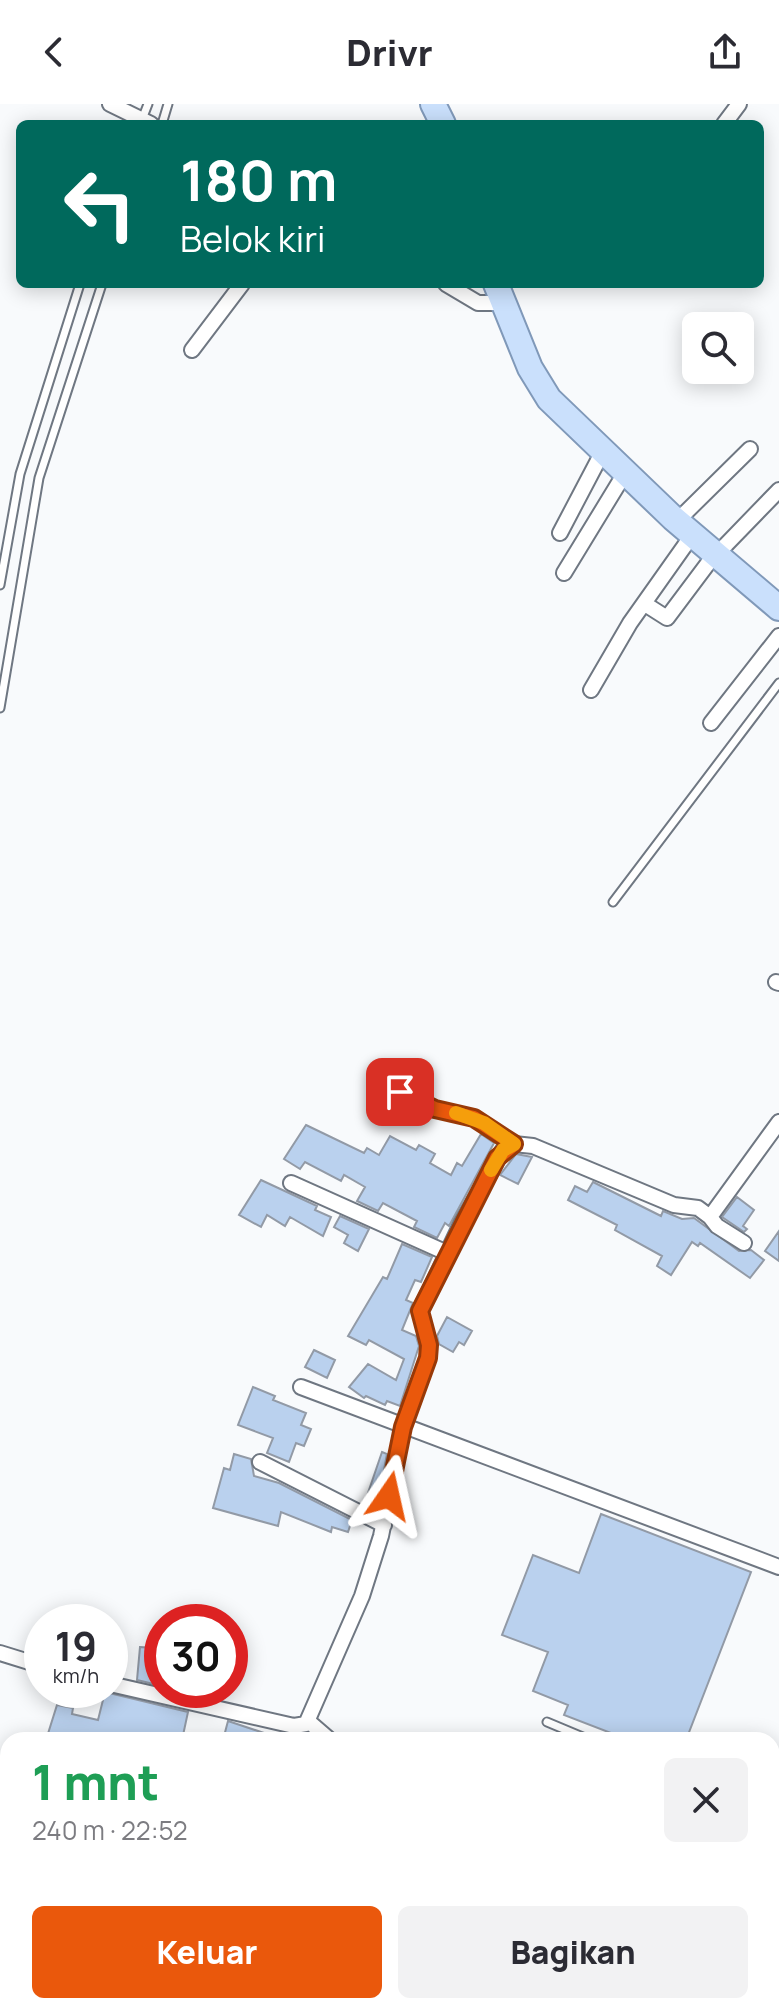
<!DOCTYPE html>
<html lang="id">
<head>
<meta charset="utf-8">
<style>
  body { margin:0; font-family:Manrope,sans-serif; background:#f2f2f3; color:#2b2b33; height:100vh; display:flex; flex-direction:column; font-size:30px; white-space:nowrap }
  * { box-sizing:border-box; margin:0 }
  p { font-size:26px; color:#7c7c81 }
  .icon { flex:none; width:44px; height:44px; fill:none; stroke:currentColor; stroke-width:2; stroke-linecap:round; stroke-linejoin:round }
  .map { position:relative; flex:1; overflow:hidden }
  .sheet { position:absolute; left:0px; top:1628px; width:780px; height:282px; display:flex; flex-direction:column; background:#fff; border-radius:24px 24px 0 0; box-shadow:0 4px 20px #0003 }
  .sheet>* { flex:none }
  .banner { position:absolute; left:16px; top:16px; width:748px; height:168px; border-radius:12px; box-shadow:0 4px 20px #0003; background:#00695c; color:#fff; overflow:hidden }
  .buttons { position:absolute; left:682px; top:208px; display:grid; gap:16px }
  .buttons a { display:grid; place-items:center; width:72px; height:72px; border-radius:12px; background:#fff; box-shadow:0 4px 20px #0003; font-size:40px }
  .speed { position:absolute; left:24px; top:1500px; display:flex; gap:16px; font-size:40px; font-weight:700; text-align:center }
  .speed>* { display:grid; place-content:center; width:104px; height:104px; border-radius:50%; background:#fff; box-shadow:0 4px 20px #0003; line-height:1 }
  .speed small { font-size:20px; font-weight:400 }
  .speed .limit { border:12px solid #d22; background:#fff; color:#111 }
  .pin { position:absolute; display:grid; place-items:center; width:68px; height:68px; color:#fff; margin:-34px; border-radius:16px; box-shadow:0 4px 12px #0006 }
  .me { position:absolute; width:88px; margin:-44px; rotate:11deg; stroke-linejoin:round; filter:drop-shadow(0 0 6px #0008) }
  .turn { display:flex; align-items:center; gap:28px; height:168px; padding:0 32px; font-size:36px }
  .turn .icon { width:104px; height:104px; stroke-width:2.5 }
  .turn b { display:block; font-size:56px; line-height:68px }
  .round { display:grid; place-items:center; flex:none; width:84px; height:84px; border-radius:12px; background:#f2f2f3 }
  .summary { display:flex; align-items:center; justify-content:space-between; height:136px; padding:0 32px }
  h1 { font-size:48px; font-weight:800; line-height:60px; color:#1e9e55 }
  .cta { display:flex; gap:16px; margin-top:auto; padding:16px 32px }
  .cta a { flex:1; height:92px; border-radius:12px; background:#ea580c; color:#fff; font-size:32px; font-weight:800; line-height:92px; text-align:center }
  .cta a+a { background:#f2f2f3; color:#2b2b33 }
  header { display:flex; justify-content:space-between; align-items:center; height:104px; padding:0 32px; background:#fff; font-size:36px; font-weight:800 }
  .map>svg:first-child { display:block }
  .building { fill:#bad1ee; stroke:#929aa6; stroke-width:2 }
  .lines { fill:none; stroke-linecap:round; stroke-linejoin:round }
  .lane-casing { stroke:#6f7782; stroke-width:11 }
  .street-casing { stroke:#6f7782; stroke-width:18 }
  .primary-casing { stroke:#8099b9; stroke-width:28 }
  .lane { stroke:#fff; stroke-width:7 }
  .street { stroke:#fff; stroke-width:14 }
  .primary { stroke:#cae0fc; stroke-width:24 }
  .route-casing { stroke:#983908; stroke-width:20 }
  .route { stroke:#ea580c; stroke-width:14 }
  .slow { stroke:#f59e0b; stroke-width:14 }
</style>
</head>
<body>
<header><svg class="icon" aria-label="back" viewBox="0 0 24 24"><path d="M15 5l-7 7 7 7"/></svg>Drivr<svg class="icon" aria-label="share" viewBox="0 0 24 24"><path d="M12 15V3M7 8l5-5 5 5M5 13v7h14v-7"/></svg></header>
<div class="map">
<svg width="779" height="1909" viewBox="0 0 779 1909">
  <rect width="100%" height="100%" fill="#f8fafc"/>
  <path class="building" d="M306 1021 364 1049 367 1044 379 1051 390 1032 416 1046 419 1041 435 1050 430 1059 451 1071 457 1059 462 1062 481 1030 494 1039 449 1122 445 1119 437 1134 414 1123 417 1117 383 1099 378 1107 357 1097 365 1083 344 1071 341 1077 305 1058 300 1065 284 1055Z
    M516 1050 532 1053 518 1080 500 1071Z
    M261 1076 317 1102 315 1106 331 1113 323 1132 290 1113 285 1122 267 1111 261 1123 239 1111Z
    M593 1078 661 1112 663 1107 682 1115 694 1114 739 1147 751 1146 764 1156 750 1174 700 1139 698 1142 692 1138 671 1171 657 1162 662 1152 615 1126 617 1121 568 1096 575 1082 587 1088Z
    M737 1093 754 1106 743 1122 747 1125 744 1128 722 1113Z
    M340 1112 369 1125 358 1147 344 1139 348 1131 334 1123Z
    M779 1127V1157L765 1147Z
    M402 1140 432 1153 421 1178 415 1176 406 1196 413 1199 402 1226 416 1232 419 1242 400 1302 387 1297 385 1301 366 1292 364 1294 349 1283 368 1260 396 1276 404 1255 369 1236 366 1241 348 1232 383 1173 387 1175Z
    M447 1213 472 1227 464 1241 459 1238 453 1248 439 1240 437 1232Z
    M314 1246 335 1256 327 1274 305 1263Z
    M253 1283 275 1292 273 1296 306 1309 301 1321 311 1325 304 1342 296 1339 289 1358 267 1349 273 1334 238 1321Z
    M382 1348 387 1350 379 1393 368 1389Z
    M234 1350 251 1355 254 1372 279 1379 352 1416 348 1428 332 1423 331 1428 281 1408 278 1422 213 1404 224 1364 230 1366Z
    M601 1410 751 1468 686 1636H629L564 1611 568 1601 533 1587 548 1548 502 1531 533 1451 579 1469Z
    M140 1543 153 1544 151 1558 162 1560V1582L137 1576Z
    M105 1588 188 1608 182 1636H46L57 1601 73 1604 72 1610 98 1616Z
    M228 1617 273 1632V1636H223Z"/>
  <g class="lines">
    <g class="lane-casing">
      <path id="lane" d="M141 18 148 0
        M162 20 168 0
        M0 481 20 370 80 180
        M0 604 39 374 102 180
        M613 798 779 579
        M547 1618 590 1636
        M772 1714 779 1717"/>
    </g>
    <g class="street-casing">
      <path id="street" d="M110 0 151 20
        M724 20 739 0
        M446 180 478 199H504
        M192 246 242 180
        M677 417 750 345
        M560 429 602 349
        M717 450 779 386
        M564 469 625 369
        M645 500 667 514 715 450
        M591 586 630 519 693 430
        M711 619 779 532
        M776 878 779 879
        M400 988 435 1005 474 1014 514 1040
        M291 1079 447 1149
        M710 1113 717 1122 744 1139
        M301 1283 779 1463
        M260 1358 384 1421
        M0 1549 42 1562
        M110 1580 294 1622 306 1620 362 1492 381 1432 403 1323 428 1254 429 1241 420 1207 461 1120 503 1046 514 1040 533 1042 674 1101 698 1104 710 1113 779 1018
        M308 1617 330 1636
        M307 1909 309 1902"/>
    </g>
    <g class="primary-casing">
      <path id="primary" d="M433 0 443 20
        M496 180 530 264 549 295 673 414 779 504"/>
    </g>
    <use href="#lane" class="lane"/>
    <use href="#street" class="street"/>
    <use href="#primary" class="primary"/>
  </g>
  <g class="lines">
    <g class="route-casing">
      <path id="route" d="M389 1392 403 1323 428 1254 429 1241 420 1207 497 1054 514 1040 474 1014 435 1005 400 988"/>
    </g>
    <use href="#route" class="route"/>
    <path class="slow" d="M456 1009 484 1019 514 1040 503 1046 491 1066"/>
  </g>
</svg>
<div class="buttons">
<a><svg class="icon" aria-label="search" viewBox="0 0 24 24"><circle cx="10" cy="10" r="6"/><path d="M15 15l6 6"/></svg></a>
</div>
<div class="speed"><div>19<small>km/h</small></div><div class="limit">30</div></div>
<div class="pin" style="left:400px;top:988px;background:#d93025"><svg class="icon" aria-label="arrive" viewBox="0 0 24 24"><path d="M6 21V4h12l-3 4 3 4H6"/></svg></div>
<svg class="me" style="left:389px;top:1392px" viewBox="-20 -20 40 40"><path d="M0-17L14 15 0 8-14 15z" fill="#ea580c" stroke="#fff" stroke-width="4"/></svg>
<div class="banner">
<div class="turn"><svg class="icon" aria-label="left" viewBox="0 0 24 24"><path d="M17 20v-9H6M10 6l-5 5 5 5"/></svg><div><b>180 m</b>Belok kiri</div></div>
</div>
<section class="sheet">
<div class="summary"><div><h1>1 mnt</h1><p>240 m · 22:52</p></div><a class="round"><svg class="icon" aria-label="close" viewBox="0 0 24 24"><path d="M6 6l12 12M18 6L6 18"/></svg></a></div>
<div class="cta"><a>Keluar</a><a>Bagikan</a></div>
</section>
</div>
</body>
</html>
